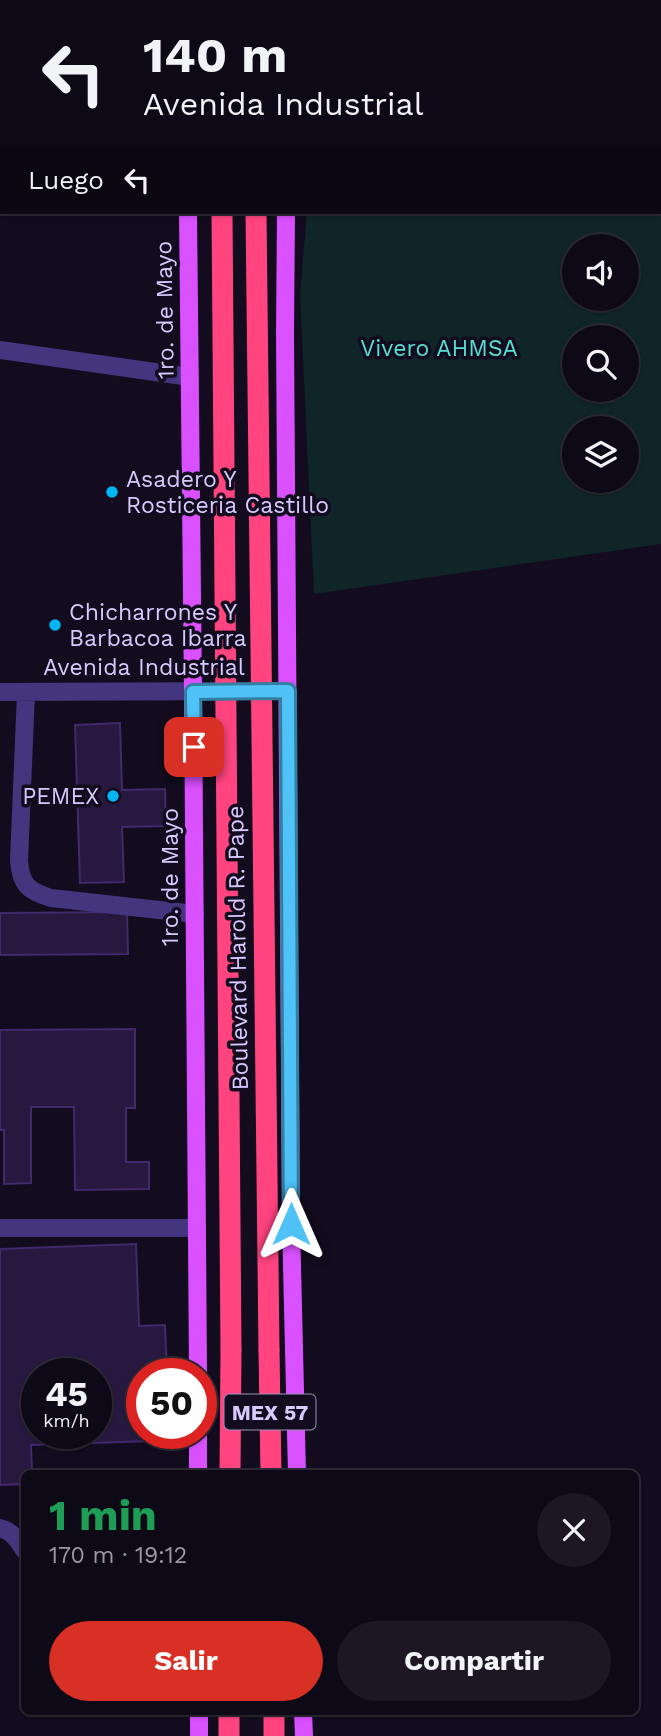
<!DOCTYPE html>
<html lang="es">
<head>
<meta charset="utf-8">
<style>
  body { margin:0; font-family:"Work Sans",sans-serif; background:#1c1723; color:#f1f3f6; height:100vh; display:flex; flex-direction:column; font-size:26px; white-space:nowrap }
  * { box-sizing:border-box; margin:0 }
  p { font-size:23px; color:#9b9aa1 }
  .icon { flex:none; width:38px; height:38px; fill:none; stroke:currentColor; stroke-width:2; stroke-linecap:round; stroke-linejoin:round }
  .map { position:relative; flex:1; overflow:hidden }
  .side { position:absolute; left:21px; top:1470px; width:618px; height:245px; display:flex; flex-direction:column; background:#0e0916; border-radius:10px; box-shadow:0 2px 5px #0004,0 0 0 2px #2e2a35 }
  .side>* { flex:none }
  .guide { position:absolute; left:0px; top:0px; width:662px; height:214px; box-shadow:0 2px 5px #0004,0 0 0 2px #2e2a35; background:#0e0916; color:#f1f3f6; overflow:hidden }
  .tools { position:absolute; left:562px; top:234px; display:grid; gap:14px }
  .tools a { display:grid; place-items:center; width:77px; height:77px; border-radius:50%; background:#0e0916; box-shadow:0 2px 5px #0004,0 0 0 2px #2e2a35; font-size:35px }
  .speed { position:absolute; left:21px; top:1358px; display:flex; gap:14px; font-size:35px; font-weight:700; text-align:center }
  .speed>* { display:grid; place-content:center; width:91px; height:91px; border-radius:50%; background:#0e0916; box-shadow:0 2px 5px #0004,0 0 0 2px #2e2a35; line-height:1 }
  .speed small { font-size:18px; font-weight:400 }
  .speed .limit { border:10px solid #d22; background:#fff; color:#111 }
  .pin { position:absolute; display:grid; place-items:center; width:60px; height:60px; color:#fff; margin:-30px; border-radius:14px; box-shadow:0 4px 10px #0006 }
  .me { position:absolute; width:77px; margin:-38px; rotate:0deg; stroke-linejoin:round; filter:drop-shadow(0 0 5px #0008) }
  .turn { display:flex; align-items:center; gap:24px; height:147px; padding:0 28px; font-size:32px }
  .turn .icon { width:91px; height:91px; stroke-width:2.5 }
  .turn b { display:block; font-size:49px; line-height:60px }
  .then { display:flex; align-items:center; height:66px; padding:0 28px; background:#0003; gap:14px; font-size:26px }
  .round { display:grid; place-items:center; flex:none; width:74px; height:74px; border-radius:37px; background:#1c1723 }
  .head { display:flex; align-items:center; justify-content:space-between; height:119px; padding:0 28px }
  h1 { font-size:42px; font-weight:700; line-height:52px; color:#1e9e55 }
  .button { display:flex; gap:14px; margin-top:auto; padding:14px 28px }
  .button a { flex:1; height:80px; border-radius:42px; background:#d93025; color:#fff; font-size:28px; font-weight:700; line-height:80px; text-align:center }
  .button a+a { background:#1c1723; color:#f1f3f6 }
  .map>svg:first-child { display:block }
  .green { fill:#0f2528; fill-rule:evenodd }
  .building { fill:#26183f; stroke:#41296c; stroke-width:2; fill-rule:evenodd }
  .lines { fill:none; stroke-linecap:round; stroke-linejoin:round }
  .minor { stroke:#44367e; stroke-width:18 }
  .major { stroke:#d950ff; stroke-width:18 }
  .highway { stroke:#ff4480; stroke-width:21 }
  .highway-bridge { stroke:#ff4480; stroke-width:21 }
  .route-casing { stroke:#337fa1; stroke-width:18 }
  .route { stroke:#4fc3f7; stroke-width:12 }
  .poi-dot { fill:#00b5f4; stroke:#120c1e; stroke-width:2.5 }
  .labels { text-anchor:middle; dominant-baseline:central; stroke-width:7; stroke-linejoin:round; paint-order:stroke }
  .shield { fill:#120c1e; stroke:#9d90bc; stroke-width:2 }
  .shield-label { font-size:21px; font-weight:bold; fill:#d8c9ff }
  .street-label { font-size:23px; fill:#d8c9ff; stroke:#120c1e }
  .park-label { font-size:23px; fill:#54e0d3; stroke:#120c1e }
  .poi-label { font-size:23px; fill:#d8c9ff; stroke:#120c1e; text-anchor:start }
</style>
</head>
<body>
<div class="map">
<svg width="661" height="1736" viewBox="0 0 661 1736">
  <rect width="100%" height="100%" fill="#120c1e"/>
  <path class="green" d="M327 0H661V544L314 594 300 294 307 212H660V2H326ZM574 247H626V299H574ZM574 338H626V390H574ZM574 429H626V481H574Z"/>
  <path class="building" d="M120 723 122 790 165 789 166 826 122 827 124 882 80 883 75 725Z
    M127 912 128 954 0 955V913Z
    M135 1029V1108H126V1162H149V1189L75 1190 74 1107H31V1183L4 1184V1130H0V1030Z
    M136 1244 139 1326 165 1325 167 1374H142V1433H152V1441L31 1445 32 1474H24V1484L0 1485V1249ZM37 1374H96V1433H37Z"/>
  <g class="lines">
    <path class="minor" d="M0 139H2
      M0 350 190 377
      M0 692 288 691
      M26 693 19 861C21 885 28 891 51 898L195 914
      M0 1228H197
      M0 1528C12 1531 18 1540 24 1550"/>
    <path class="major" d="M188 2V0
      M288 2V0
      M318 2 319 0
      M188 212 193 692 198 1374
      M286 212 285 333 291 1224 297 1474
      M198 1433V1474
      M303 1712 304 1736
      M199 1736V1712"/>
    <path class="highway" d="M220 0V2
      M254 0V2
      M269 1350 271 1474
      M230 1474 231 1350
      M274 1712V1736
      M229 1736V1712"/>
    <path class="highway-bridge" d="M222 212 231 1350
      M256 212 269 1350"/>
  </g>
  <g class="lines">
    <g class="route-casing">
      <path id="route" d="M194 747 193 692 288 691 291 1224"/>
    </g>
    <use href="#route" class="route"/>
  </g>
  <g class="poi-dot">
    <circle cx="112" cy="492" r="7"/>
    <circle cx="55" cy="625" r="7"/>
    <circle cx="113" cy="796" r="7"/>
  </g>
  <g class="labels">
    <rect class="shield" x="224.5" y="1394.5" width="91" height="35" rx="5"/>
    <g class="shield-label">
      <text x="270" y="1412">MEX 57</text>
    </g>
    <g class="street-label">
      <text transform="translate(165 310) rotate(-91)">1ro. de Mayo</text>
      <text x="144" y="667">Avenida Industrial</text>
      <text transform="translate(170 877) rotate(-90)">1ro. de Mayo</text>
      <text transform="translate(238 948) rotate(-91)">Boulevard Harold R. Pape</text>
    </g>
    <g class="park-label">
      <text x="439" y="348">Vivero AHMSA</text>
    </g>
    <g class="poi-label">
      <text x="126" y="479">Asadero Y<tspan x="126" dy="26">Rosticeria Castillo</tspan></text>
      <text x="69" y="612">Chicharrones Y<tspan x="69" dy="26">Barbacoa Ibarra</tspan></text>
      <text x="99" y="796" text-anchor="end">PEMEX</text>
    </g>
  </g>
</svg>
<div class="tools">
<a><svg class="icon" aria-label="sound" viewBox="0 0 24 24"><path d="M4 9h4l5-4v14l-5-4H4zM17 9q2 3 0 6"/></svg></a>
<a><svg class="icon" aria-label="search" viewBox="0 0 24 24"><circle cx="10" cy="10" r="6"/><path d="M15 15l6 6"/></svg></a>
<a><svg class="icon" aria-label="layers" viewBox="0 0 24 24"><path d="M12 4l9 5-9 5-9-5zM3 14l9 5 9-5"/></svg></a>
</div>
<div class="speed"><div>45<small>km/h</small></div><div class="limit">50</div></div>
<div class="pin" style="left:194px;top:747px;background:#d93025"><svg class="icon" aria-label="arrive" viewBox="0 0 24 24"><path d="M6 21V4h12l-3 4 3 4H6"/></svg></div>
<svg class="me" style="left:291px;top:1224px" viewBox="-20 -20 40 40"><path d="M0-17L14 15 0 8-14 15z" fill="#4fc3f7" stroke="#fff" stroke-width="4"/></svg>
<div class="guide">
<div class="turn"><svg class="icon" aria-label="left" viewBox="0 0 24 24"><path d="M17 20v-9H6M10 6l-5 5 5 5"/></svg><div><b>140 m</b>Avenida Industrial</div></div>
<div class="then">Luego<svg class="icon" aria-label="left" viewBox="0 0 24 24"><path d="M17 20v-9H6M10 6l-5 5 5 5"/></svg></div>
</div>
<section class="side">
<div class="head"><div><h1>1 min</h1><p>170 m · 19:12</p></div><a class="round"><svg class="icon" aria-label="close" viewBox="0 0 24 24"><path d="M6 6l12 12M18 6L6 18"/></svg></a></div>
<div class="button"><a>Salir</a><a>Compartir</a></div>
</section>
</div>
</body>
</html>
